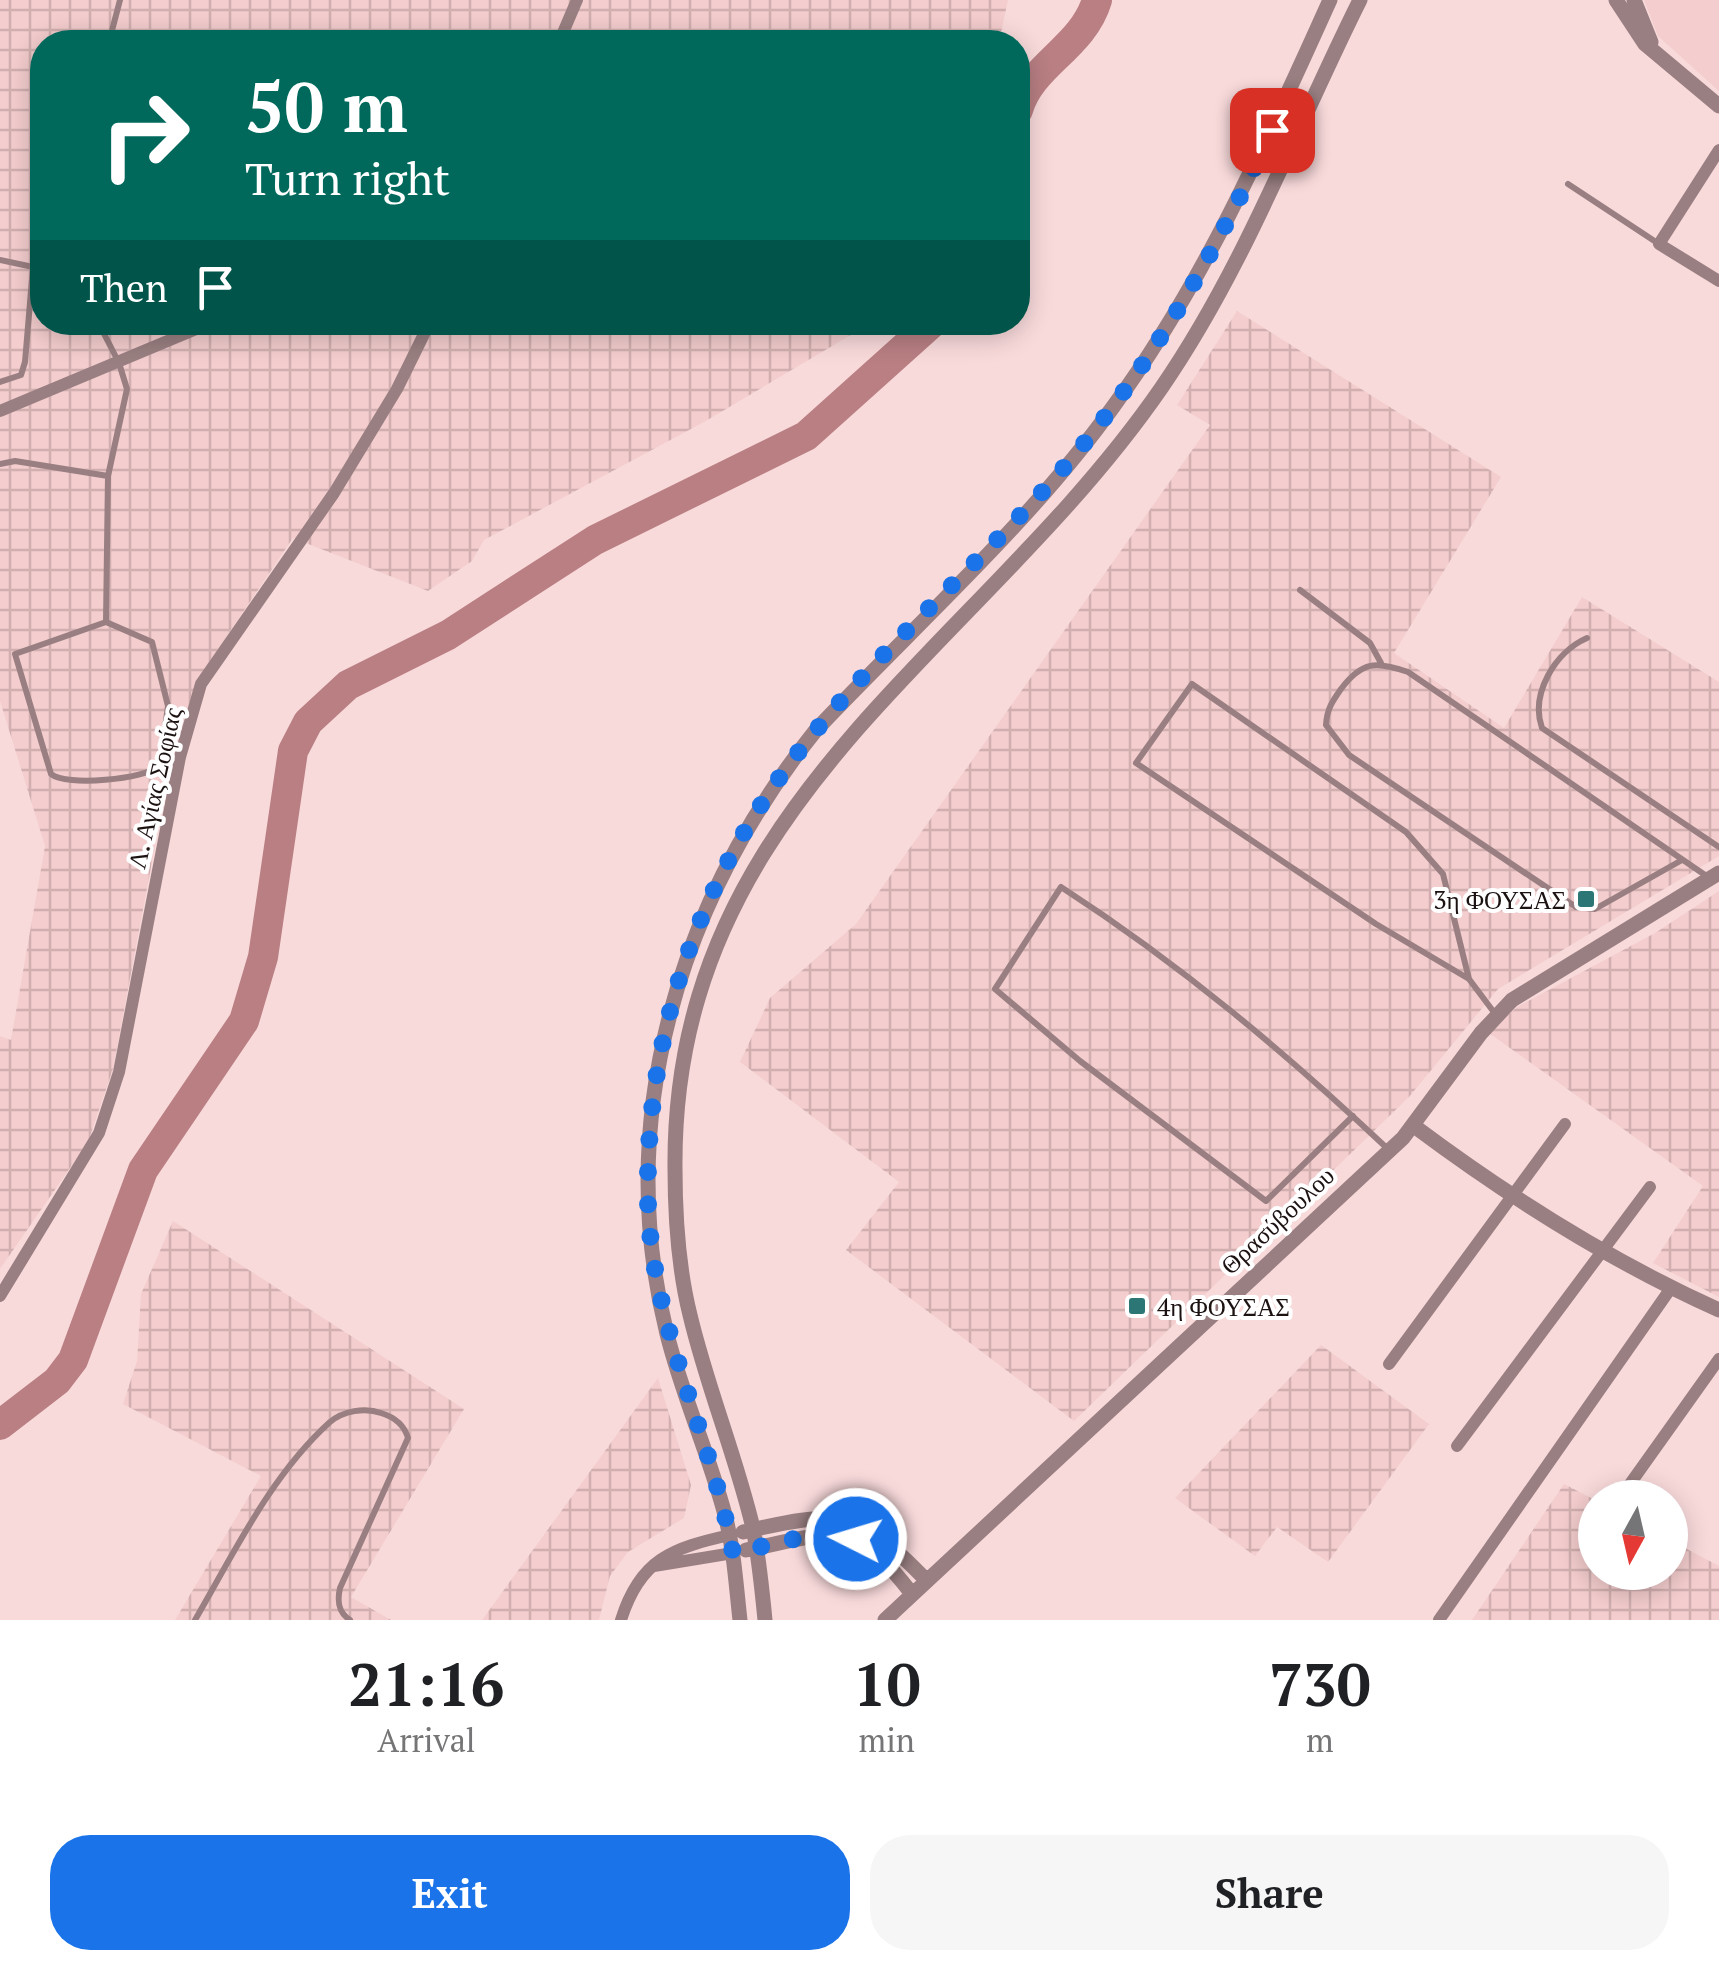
<!DOCTYPE html>
<html lang="en">
<head>
<meta charset="utf-8">
<style>
  body { margin:0; font-family:"PT Serif",serif; background:#f6f6f6; color:#202124; height:100vh; display:flex; flex-direction:column; font-size:38px; white-space:nowrap }
  * { box-sizing:border-box; margin:0 }
  p { font-size:32px; color:#757577 }
  .icon { flex:none; width:55px; height:55px; fill:none; stroke:currentColor; stroke-width:2; stroke-linecap:round; stroke-linejoin:round }
  .map { position:relative; height:1620px; overflow:hidden }
  .side { display:flex; flex-direction:column; background:#fff; flex:1 }
  .side>* { flex:none }
  .hud { position:absolute; left:30px; top:30px; width:1000px; height:305px; border-radius:40px; box-shadow:0 5px 25px #0003; background:#00695c; color:#fff; overflow:hidden }
  .needle { width:65px; rotate:188deg }
  .tools { position:absolute; left:1578px; top:1480px; display:grid; gap:20px }
  .tools a { display:grid; place-items:center; width:110px; height:110px; border-radius:50%; background:#fff; box-shadow:0 5px 25px #0003; font-size:50px }
  .pin { position:absolute; display:grid; place-items:center; width:85px; height:85px; color:#fff; margin:-42px; border-radius:20px; box-shadow:0 5px 15px #0006 }
  .me { position:absolute; width:110px; margin:-55px; rotate:275deg; stroke-linejoin:round; filter:drop-shadow(0 0 8px #0008) }
  .turn { display:flex; align-items:center; gap:35px; height:210px; padding:0 50px; font-size:45px }
  .turn .icon { width:130px; height:130px; stroke-width:2.5 }
  .turn b { display:block; font-size:70px; line-height:85px }
  .then { display:flex; align-items:center; height:95px; padding:0 50px; background:#0003; gap:20px; font-size:38px }
  .eta { display:flex; justify-content:space-evenly; align-items:center; height:170px; text-align:center }
  .eta b { font-size:60px; font-weight:600; line-height:70px }
  .action { display:flex; gap:20px; margin-top:auto; padding:20px 50px }
  .action a { flex:1; height:115px; border-radius:40px; background:#1a73e8; color:#fff; font-size:40px; font-weight:600; line-height:115px; text-align:center }
  .action a+a { background:#f6f6f6; color:#202124 }
  .map>svg:first-child { display:block }
  .built { fill:#f4cdce }
  .industrial { fill:url(#industrial-grid) }
  .lines { fill:none; stroke-linecap:round; stroke-linejoin:round }
  .river { stroke:#b97f83; stroke-width:30 }
  .service { stroke:#997f81; stroke-width:6 }
  .minor { stroke:#997f81; stroke-width:12 }
  .tertiary { stroke:#997f81; stroke-width:15 }
  .route { stroke:#1a73e8; stroke-width:18; stroke-dasharray:0 32.4 }
  .poi-dot { fill:#2c7676; stroke:#fff; stroke-width:4 }
  .labels { text-anchor:middle; dominant-baseline:central; stroke-width:8; stroke-linejoin:round; paint-order:stroke }
  .street-label { font-size:25px; fill:#1c1212; stroke:#fff }
  .poi-label { font-size:25px; fill:#1c1212; stroke:#fff; text-anchor:end }
</style>
</head>
<body>
<div class="map">
<svg width="1719" height="1620" viewBox="0 0 1719 1620">
  <defs>
    <pattern id="industrial-grid" width="8" height="8" patternUnits="userSpaceOnUse" patternTransform="scale(2.5)"><rect width="8" height="8" fill="#f4cdce"/><path d="M0 4h8M4 0v8" fill="none" stroke="#d1afb0"/></pattern>
  </defs>
  <rect width="100%" height="100%" fill="#f9dadb"/>
  <path class="built" d="M1644 0H1719V91L1658 36Z"/>
  <path class="industrial" d="M0 0H1008L999 42H42V322L871 323 704 422 484 540 472 561 428 591 293 538 197 680 172 756 113 1069 88 1142 0 1269V1036L11 1040 45 846 0 701Z
    M1237 311 1501 477 1394 653 1504 728 1582 597 1719 682V856L1498 989 1409 1097 1074 1421 846 1250 899 1182 740 1062 770 998 856 924 1210 425 1177 405Z
    M1719 891V1297L1653 1263 1703 1186 1489 1033 1517 1007 1655 933Z
    M173 1221 464 1409 351 1597 391 1620H175L261 1476 123 1404 137 1361 141 1294Z
    M1321 1345 1429 1424 1328 1562 1277 1527 1255 1556 1175 1498Z
    M658 1378 691 1485 684 1518 628 1552 610 1576 599 1620H482Z
    M1564 1484 1595 1500V1572H1670V1540L1719 1566V1620H1472Z"/>
  <g class="lines">
    <path class="river" d="M1018 110C1031 64 1082 49 1097 0
      M0 1425 57 1381 73 1360 143 1170 244 1021 263 957 293 751 308 722 348 685 448 635 595 540 806 436 933 322"/>
    <path class="service" d="M109 42 120 0
      M1568 184 1659 244
      M0 260 33 267 25 362 21 375 0 382
      M0 464 15 461 108 476 127 389 119 363 98 322
      M1300 590 1370 643 1381 663
      M106 622 152 642 168 706 160 766C145 779 66 787 51 774L15 654 106 622 108 476
      M1587 638C1555 652 1530 694 1542 728L1719 847
      M1682 860 1595 909 1576 907 1349 755 1326 725C1327 709 1332 702 1341 689 1362 661 1376 661 1408 672L1708 877
      M1469 979 1376 924 1136 763 1192 684 1406 832 1443 874 1469 979 1496 1015
      M1353 1116 1266 1201 1080 1061 995 989 1061 887C1180 964 1286 1053 1389 1150
      M195 1620C234 1553 271 1475 330 1422 343 1411 365 1407 381 1413 394 1417 404 1424 408 1438L340 1588C337 1601 338 1612 350 1620"/>
    <path class="minor" d="M559 42 577 0
      M1719 150 1659 244 1719 281
      M0 411 213 322
      M0 1296 99 1133 119 1072 180 757 201 684 334 493 397 389 430 322
      M1389 1364 1565 1124
      M1457 1446 1650 1187
      M1620 1498 1719 1359
      M654 1566 733 1553
      M621 1620C640 1559 672 1548 730 1535
      M1439 1620 1671 1288"/>
    <path class="tertiary" d="M1616 0 1645 44 1719 106
      M1634 0 1651 42
      M1414 1126C1509 1197 1610 1261 1719 1310
      M743 1532C837 1510 858 1509 926 1580
      M746 1550C833 1533 851 1514 912 1594
      M740 1620C736 1585 734 1549 725 1515 709 1454 682 1395 667 1334 613 1117 679 901 816 730 915 625 1028 525 1113 407 1205 281 1266 141 1330 0
      M765 1620C762 1589 759 1558 753 1528 736 1456 707 1387 690 1315 678 1267 675 1217 675 1168 672 800 979 653 1162 387 1245 266 1295 130 1360 0
      M885 1620 1403 1138 1481 1033 1512 1000 1719 873"/>
  </g>
  <g class="lines">
    <path class="route" d="M856 1539 825 1532 733 1553C711 1434 652 1327 648 1203 644 1030 703 867 813 734 890 639 986 558 1066 465 1152 365 1217 250 1272 130"/>
  </g>
  <g class="poi-dot">
    <rect x="1576" y="889" width="20" height="20" rx="5"/>
    <rect x="1127" y="1296" width="20" height="20" rx="5"/>
  </g>
  <g class="labels">
    <g class="street-label">
      <text transform="translate(154 788) rotate(-77)">Λ. Αγίας Σοφίας</text>
      <text transform="translate(1277 1220) rotate(-43)">Θρασύβουλου</text>
    </g>
    <g class="poi-label">
      <text x="1566" y="899">3η ΦΟΥΣΑΣ</text>
      <text x="1157" y="1306" text-anchor="start">4η ΦΟΥΣΑΣ</text>
    </g>
  </g>
</svg>
<div class="tools">
<a><svg class="needle" viewBox="-14 -14 28 28"><path d="M0-13l5 13h-10z" fill="#e53935"/><path d="M0 13l5-13h-10z" fill="#757577"/></svg></a>
</div>
<div class="pin" style="left:1272px;top:130px;background:#d93025"><svg class="icon" aria-label="arrive" viewBox="0 0 24 24"><path d="M6 21V4h12l-3 4 3 4H6"/></svg></div>
<svg class="me" style="left:856px;top:1539px" viewBox="-20 -20 40 40"><circle r="17" fill="#1a73e8" stroke="#fff" stroke-width="3"/><path d="M0-11L8 9 0 5-8 9z" fill="#fff"/></svg>
<div class="hud">
<div class="turn"><svg class="icon" aria-label="right" viewBox="0 0 24 24"><path d="M7 20v-9h11M14 6l5 5-5 5"/></svg><div><b>50 m</b>Turn right</div></div>
<div class="then">Then<svg class="icon" aria-label="arrive" viewBox="0 0 24 24"><path d="M6 21V4h12l-3 4 3 4H6"/></svg></div>
</div>
</div>
<section class="side">
<div class="eta">
<div><b>21:16</b><p>Arrival</p></div>
<div><b>10</b><p>min</p></div>
<div><b>730</b><p>m</p></div>
</div>
<div class="action"><a>Exit</a><a>Share</a></div>
</section>
</body>
</html>
